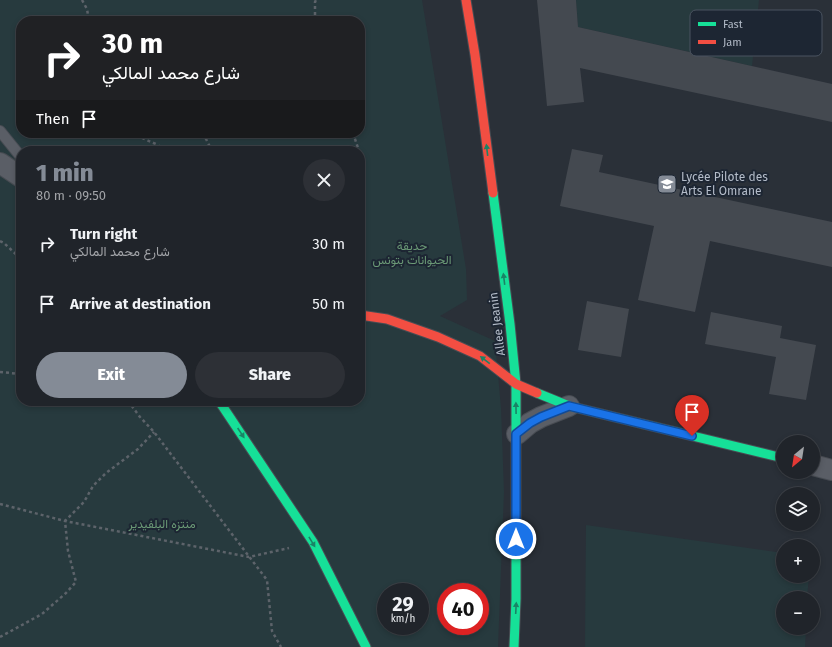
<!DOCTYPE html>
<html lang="en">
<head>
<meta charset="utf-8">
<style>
  body { margin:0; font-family:"Fira Sans",Vazirmatn,sans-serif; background:#2d3036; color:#f1f3f6; height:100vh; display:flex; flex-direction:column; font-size:15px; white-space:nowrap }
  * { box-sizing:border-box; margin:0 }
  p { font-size:13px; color:#a2a4a8 }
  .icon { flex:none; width:22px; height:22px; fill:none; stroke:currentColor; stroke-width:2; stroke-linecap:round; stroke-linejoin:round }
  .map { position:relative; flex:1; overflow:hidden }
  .side { position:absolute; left:16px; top:146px; width:349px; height:260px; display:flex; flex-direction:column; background:#20242a; border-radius:16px; box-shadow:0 2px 6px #0003,0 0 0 1px #3d4147 }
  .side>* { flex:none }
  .guide { position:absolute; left:16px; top:16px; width:349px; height:122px; border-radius:16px; box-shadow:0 2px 6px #0003,0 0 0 1px #3d4147; background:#202124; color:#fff; overflow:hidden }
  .needle { width:26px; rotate:210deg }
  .fabs { position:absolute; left:776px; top:435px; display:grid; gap:8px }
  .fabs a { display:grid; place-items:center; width:44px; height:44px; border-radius:50%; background:#20242a; box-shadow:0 2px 6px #0003,0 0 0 1px #3d4147; font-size:20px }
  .speed { position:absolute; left:377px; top:583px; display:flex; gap:8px; font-size:20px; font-weight:700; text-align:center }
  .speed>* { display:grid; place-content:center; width:52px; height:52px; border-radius:50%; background:#20242a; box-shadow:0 2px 6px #0003,0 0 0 1px #3d4147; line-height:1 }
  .speed small { font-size:10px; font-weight:400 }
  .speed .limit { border:6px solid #d22; background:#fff; color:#111 }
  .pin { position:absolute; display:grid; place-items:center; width:34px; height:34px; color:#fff; margin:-41px -17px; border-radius:50% 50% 50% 0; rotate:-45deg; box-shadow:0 0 4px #0007 }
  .pin .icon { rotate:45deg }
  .me { position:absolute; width:44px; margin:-22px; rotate:0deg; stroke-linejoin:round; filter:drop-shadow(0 0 3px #0008) }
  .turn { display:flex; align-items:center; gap:14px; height:84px; padding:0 20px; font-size:18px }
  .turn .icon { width:52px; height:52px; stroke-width:2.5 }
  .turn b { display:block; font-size:28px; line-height:34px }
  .then { display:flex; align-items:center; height:38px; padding:0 20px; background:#0003; gap:8px; font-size:15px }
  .round { display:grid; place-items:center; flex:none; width:42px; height:42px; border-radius:21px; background:#2d3036 }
  .summary { display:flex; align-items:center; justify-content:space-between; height:68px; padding:0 20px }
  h1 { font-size:24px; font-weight:800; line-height:30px; color:#848b96 }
  .primary-button { display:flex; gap:8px; margin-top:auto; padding:8px 20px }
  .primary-button a { flex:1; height:46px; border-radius:24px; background:#848b96; color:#fff; font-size:16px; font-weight:800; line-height:46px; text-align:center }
  .primary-button a+a { background:#2d3036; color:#f1f3f6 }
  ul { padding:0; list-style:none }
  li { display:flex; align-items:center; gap:12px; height:60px; padding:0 20px }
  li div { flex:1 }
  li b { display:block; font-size:15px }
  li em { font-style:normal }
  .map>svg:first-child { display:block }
  .green { fill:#273a3e; fill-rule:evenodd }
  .building { fill:#444950 }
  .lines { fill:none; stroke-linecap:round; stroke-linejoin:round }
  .lane-casing { stroke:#484c53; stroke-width:12 }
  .street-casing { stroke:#484c53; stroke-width:22 }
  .fast-casing { stroke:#484c53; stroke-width:11 }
  .jam-casing { stroke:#484c53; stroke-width:11 }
  .path { stroke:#5d636a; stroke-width:2.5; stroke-dasharray:3 3; stroke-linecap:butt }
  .lane { stroke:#5a5e66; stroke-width:10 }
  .street { stroke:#5a5e66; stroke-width:20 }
  .fast { stroke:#16e098; stroke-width:9 }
  .jam { stroke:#f24e42; stroke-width:9 }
  .oneway { fill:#1a8366 }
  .route-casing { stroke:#114b97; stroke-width:10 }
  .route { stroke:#1a73e8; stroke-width:7 }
  .labels { text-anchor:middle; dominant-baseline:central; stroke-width:4; stroke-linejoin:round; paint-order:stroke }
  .poi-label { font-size:12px; fill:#b4bcc9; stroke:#1d2633; text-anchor:start }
  .park-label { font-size:12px; fill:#6b9a76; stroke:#1d2633 }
  .street-label { font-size:12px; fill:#b4bcc9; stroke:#1d2633 }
  .key { fill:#1d2633; stroke:#4a5360; stroke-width:1 }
  .key-label { font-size:11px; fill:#b4bcc9 }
</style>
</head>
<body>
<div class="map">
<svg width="832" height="647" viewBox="0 0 832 647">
  <rect width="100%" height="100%" fill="#2a3038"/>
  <path class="green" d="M0 0H422L466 269 467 300 440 316 495 341 501 408 504 492 498 647H0ZM21 21H360V133H21ZM21 151H360V401H21ZM386 592H420V626H386ZM446 592H480V626H446Z
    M576 0H759L752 66 578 27Z
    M586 525 783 553V576H809L807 598H783V628H806L805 647H585Z"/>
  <path class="building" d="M537 0H576L578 27 832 84V122L580 68 584 102 547 106Z
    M572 149 603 155 599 172 832 222V267L710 241 695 312 638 300 654 226 560 206Z
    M587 301 629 309 621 357 578 350Z
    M711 312 782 326 780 338 816 345 806 400 769 394 776 357 705 344Z"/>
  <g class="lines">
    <g class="lane-casing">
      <path id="lane" d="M0 131 21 157"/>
    </g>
    <g class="street-casing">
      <path id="street" d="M0 163 21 177
        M517 434 530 423 541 417 569 406
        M813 465 832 470"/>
    </g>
    <g class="fast-casing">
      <path id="fast" d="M493 193 510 324 516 384V599L514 647
        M537 393 569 406 783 458
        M219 401 313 542 366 647"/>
    </g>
    <g class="jam-casing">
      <path id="jam" d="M466 0 475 55 493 193
        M360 315 387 319 438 337 480 356 516 384 537 393"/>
    </g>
    <path class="path" d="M82 0 87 9 89 21
      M315 21V2L316 0
      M131 133 158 145 164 151
      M203 133 212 151
      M353 133 359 151
      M360 154 361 157 360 166
      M0 241 4 243 21 259
      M0 372 21 374
      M128 401 140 417 154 432 267 580 272 631 281 647
      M0 504 65 521 249 557 289 548
      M0 637 42 614 66 593 76 582 68 551 65 521 84 502 93 486 106 473 138 449 154 432"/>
    <use href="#lane" class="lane"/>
    <use href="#street" class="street"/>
    <use href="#fast" class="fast"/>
    <use href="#jam" class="jam"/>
  </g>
  <defs><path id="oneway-solid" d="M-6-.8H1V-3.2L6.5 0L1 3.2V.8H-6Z"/></defs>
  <g class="oneway">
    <use href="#oneway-solid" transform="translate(487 150) rotate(-97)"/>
    <use href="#oneway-solid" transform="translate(504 279) rotate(-97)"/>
    <use href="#oneway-solid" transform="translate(485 360) rotate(-143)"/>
    <use href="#oneway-solid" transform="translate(516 408) rotate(-91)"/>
    <use href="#oneway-solid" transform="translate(241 433) rotate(56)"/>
    <use href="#oneway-solid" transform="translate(312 542) rotate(59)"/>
    <use href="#oneway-solid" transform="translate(516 608) rotate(-87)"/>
  </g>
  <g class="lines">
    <g class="route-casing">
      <path id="route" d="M516 539V434L530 423 541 417 569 406 692 436"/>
    </g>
    <use href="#route" class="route"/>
  </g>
  <defs>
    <g id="school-square" transform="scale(1)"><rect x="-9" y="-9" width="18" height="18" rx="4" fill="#848b96" stroke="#1d2633"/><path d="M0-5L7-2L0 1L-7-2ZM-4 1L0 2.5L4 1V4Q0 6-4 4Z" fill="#fff"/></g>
  </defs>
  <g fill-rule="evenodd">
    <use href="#school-square" x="667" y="184"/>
  </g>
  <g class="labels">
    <g class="poi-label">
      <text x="681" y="177">Lycée Pilote des<tspan x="681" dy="14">Arts El Omrane</tspan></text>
    </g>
    <g class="park-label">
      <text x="412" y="246">حديقة<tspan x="412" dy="14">الحيوانات بتونس</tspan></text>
      <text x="162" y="524">منتزه البلفيدير</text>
    </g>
    <g class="street-label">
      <text transform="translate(497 324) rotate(-97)">Allee Jeanin</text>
    </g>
  </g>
  <rect x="690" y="10" width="132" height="46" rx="6" class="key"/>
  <rect x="698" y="22" width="18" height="4" fill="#16e098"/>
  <rect x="698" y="40" width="18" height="4" fill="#f24e42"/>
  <g class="key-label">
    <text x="723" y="28">Fast</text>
    <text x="723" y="46">Jam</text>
  </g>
</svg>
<div class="fabs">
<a><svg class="needle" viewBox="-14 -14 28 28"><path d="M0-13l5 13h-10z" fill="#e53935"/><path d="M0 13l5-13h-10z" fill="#a2a4a8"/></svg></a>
<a><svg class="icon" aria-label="layers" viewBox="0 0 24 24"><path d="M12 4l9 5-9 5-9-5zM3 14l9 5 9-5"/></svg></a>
<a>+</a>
<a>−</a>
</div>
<div class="speed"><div>29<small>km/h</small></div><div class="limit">40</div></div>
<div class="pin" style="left:692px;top:436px;background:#d93025"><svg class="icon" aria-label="arrive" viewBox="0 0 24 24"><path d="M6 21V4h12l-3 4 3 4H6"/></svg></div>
<svg class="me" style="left:516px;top:539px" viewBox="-20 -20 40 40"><circle r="17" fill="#1a73e8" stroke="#fff" stroke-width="3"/><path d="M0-11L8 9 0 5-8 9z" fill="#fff"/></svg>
<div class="guide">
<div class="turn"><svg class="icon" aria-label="right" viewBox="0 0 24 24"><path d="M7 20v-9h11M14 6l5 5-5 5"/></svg><div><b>30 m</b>شارع محمد المالكي</div></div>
<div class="then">Then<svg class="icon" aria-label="arrive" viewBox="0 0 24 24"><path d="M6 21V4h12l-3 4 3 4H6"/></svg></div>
</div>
<section class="side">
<div class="summary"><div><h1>1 min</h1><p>80 m · 09:50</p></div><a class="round"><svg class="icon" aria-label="close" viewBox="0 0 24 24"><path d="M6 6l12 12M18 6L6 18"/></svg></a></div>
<ul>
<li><svg class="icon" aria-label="right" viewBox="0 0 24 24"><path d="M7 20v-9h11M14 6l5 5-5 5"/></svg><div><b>Turn right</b><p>شارع محمد المالكي</p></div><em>30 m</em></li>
<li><svg class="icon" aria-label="arrive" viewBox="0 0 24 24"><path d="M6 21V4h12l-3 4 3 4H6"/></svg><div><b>Arrive at destination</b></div><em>50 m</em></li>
</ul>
<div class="primary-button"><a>Exit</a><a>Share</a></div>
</section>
</div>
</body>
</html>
